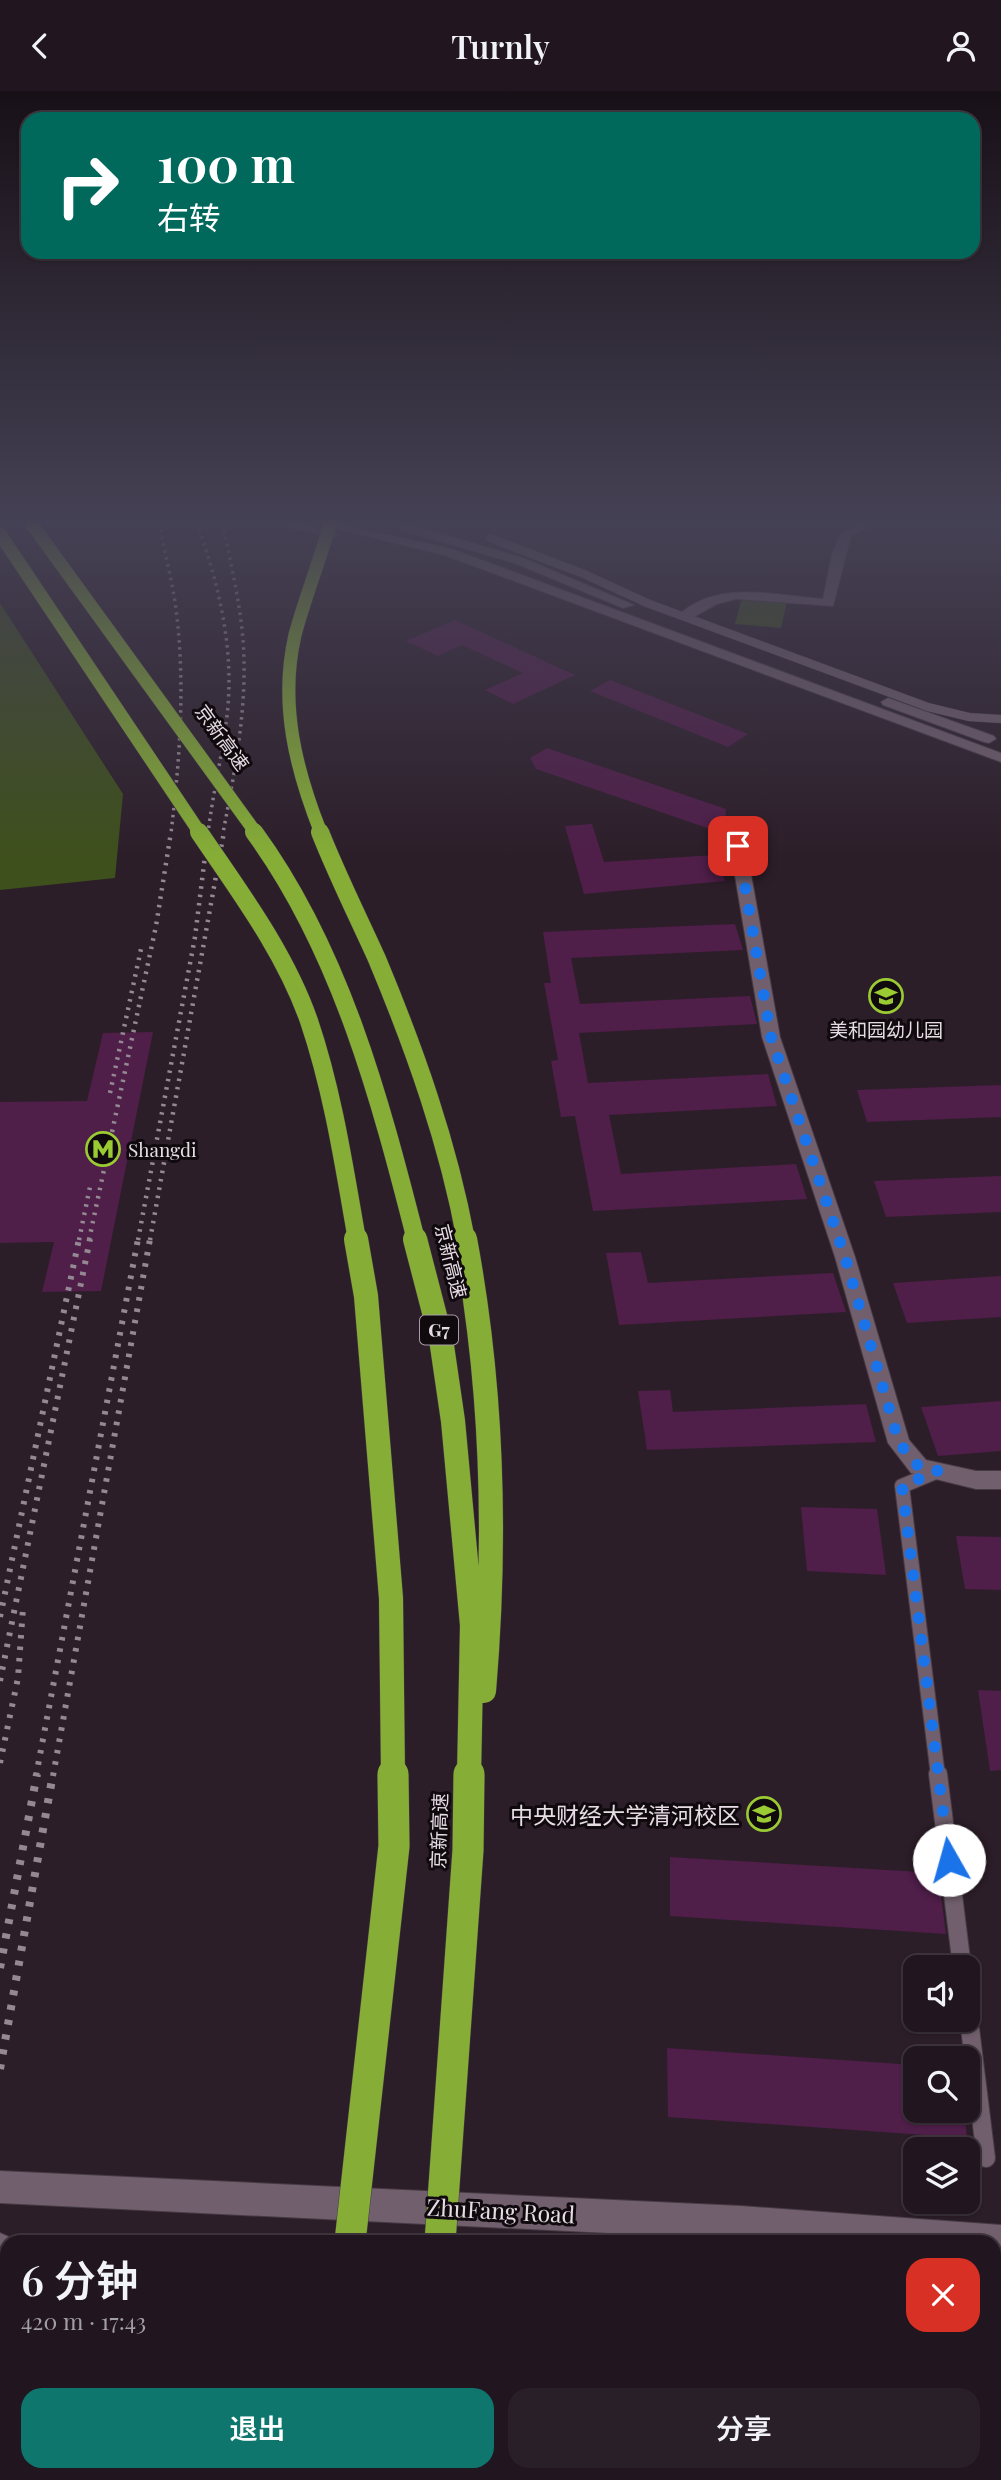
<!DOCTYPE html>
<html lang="zh">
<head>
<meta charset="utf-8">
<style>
  body { margin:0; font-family:"Playfair Display","Noto Sans SC",serif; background:#291f28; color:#f1f3f6; height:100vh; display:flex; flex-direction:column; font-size:26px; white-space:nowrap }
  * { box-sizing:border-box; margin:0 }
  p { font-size:23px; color:#a29fa4 }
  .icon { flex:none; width:38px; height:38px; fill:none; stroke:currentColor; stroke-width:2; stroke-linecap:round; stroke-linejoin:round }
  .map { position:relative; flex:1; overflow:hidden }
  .sheet { position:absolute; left:0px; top:2144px; width:1001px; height:247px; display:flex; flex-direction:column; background:#21161f; border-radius:21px 21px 0 0; box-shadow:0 2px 5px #0004,0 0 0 2px #3e353d }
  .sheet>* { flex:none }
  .banner { position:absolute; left:21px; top:21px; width:959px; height:147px; border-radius:21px; box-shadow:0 2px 5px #0004,0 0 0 2px #3e353d; background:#00695c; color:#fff; overflow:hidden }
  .tools { position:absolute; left:903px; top:1864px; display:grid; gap:14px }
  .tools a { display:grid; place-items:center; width:77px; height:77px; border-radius:14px; background:#21161f; box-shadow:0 2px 5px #0004,0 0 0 2px #3e353d; font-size:35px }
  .pin { position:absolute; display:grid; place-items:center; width:60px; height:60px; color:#fff; margin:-30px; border-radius:14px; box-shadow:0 4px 10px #0006 }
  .me { position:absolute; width:77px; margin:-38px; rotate:353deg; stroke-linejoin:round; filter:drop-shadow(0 0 5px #0008) }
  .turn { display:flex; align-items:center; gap:24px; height:147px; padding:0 21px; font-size:32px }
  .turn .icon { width:91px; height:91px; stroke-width:2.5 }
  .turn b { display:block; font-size:49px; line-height:60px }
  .round { display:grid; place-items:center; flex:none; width:74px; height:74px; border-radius:21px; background:#291f28 }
  .summary { display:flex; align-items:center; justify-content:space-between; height:119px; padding:0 21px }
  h1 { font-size:42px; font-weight:600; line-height:52px }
  .cta { display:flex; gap:14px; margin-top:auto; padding:14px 21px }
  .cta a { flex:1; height:80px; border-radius:21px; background:#0f766e; color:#fff; font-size:28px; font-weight:600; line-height:80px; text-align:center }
  .cta a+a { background:#291f28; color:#f1f3f6 }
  header { display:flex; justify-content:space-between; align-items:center; height:91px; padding:0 21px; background:#21161f; font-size:32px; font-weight:600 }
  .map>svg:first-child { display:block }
  .green { fill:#3e501c }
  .forest { fill:#3f5512 }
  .building { fill:#4f1e49 }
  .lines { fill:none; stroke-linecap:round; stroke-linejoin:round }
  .lane-far2-casing { stroke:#463a44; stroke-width:9 }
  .lane-far1-casing { stroke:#463a44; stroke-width:16 }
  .lane-casing { stroke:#463a44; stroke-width:20 }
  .street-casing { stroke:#463a44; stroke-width:2 }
  .secondary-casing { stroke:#463a44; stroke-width:2 }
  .highway-casing { stroke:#463a44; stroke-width:2 }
  .lane-far2 { stroke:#715f6d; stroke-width:8 }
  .lane-far1 { stroke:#715f6d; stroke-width:14 }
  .lane { stroke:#715f6d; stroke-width:18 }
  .street { fill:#715f6d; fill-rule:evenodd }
  .secondary { fill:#715f6d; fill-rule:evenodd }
  .highway { fill:#86ae36; fill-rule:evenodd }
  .rail-far3 { stroke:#948892; stroke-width:3.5; stroke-dasharray:2.5 4.5; stroke-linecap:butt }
  .rail-far2 { stroke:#948892; stroke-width:4.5; stroke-dasharray:2.5 6; stroke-linecap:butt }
  .rail-far1 { stroke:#948892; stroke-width:6; stroke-dasharray:3.5 8; stroke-linecap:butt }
  .rail { stroke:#948892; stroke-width:8; stroke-dasharray:5 10; stroke-linecap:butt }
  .highway-bridge-far3-casing { stroke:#463a44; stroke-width:14; stroke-linecap:butt }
  .highway-bridge-far2-casing { stroke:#463a44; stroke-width:19; stroke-linecap:butt }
  .highway-bridge-far1-casing { stroke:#463a44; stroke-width:25; stroke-linecap:butt }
  .highway-bridge-casing { stroke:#463a44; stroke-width:32; stroke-linecap:butt }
  .highway-bridge-far3 { stroke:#86ae36; stroke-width:13 }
  .highway-bridge-far2 { stroke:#86ae36; stroke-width:18 }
  .highway-bridge-far1 { stroke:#86ae36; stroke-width:24 }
  .highway-bridge { stroke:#86ae36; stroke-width:31 }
  .route { stroke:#1a73e8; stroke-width:12; stroke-dasharray:0 21.6 }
  .labels { text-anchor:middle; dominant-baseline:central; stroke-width:6; stroke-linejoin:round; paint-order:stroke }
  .shield { fill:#100a0f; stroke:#a69da4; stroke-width:2 }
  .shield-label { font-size:18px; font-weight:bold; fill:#e6dce4 }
  .street-label { font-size:19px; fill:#e6dce4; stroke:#100a0f }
  .poi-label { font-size:19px; fill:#e6dce4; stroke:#100a0f }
  .near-poi-label { font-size:23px; fill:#e6dce4; stroke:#100a0f; text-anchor:end }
  .near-street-label { font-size:23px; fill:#e6dce4; stroke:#100a0f }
</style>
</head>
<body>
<header><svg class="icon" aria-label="back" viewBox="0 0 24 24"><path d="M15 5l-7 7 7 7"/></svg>Turnly<svg class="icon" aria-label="person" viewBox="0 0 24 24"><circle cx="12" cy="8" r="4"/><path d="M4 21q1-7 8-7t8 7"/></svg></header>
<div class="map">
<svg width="1001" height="2389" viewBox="0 0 1001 2389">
  <rect width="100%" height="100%" fill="#2c1e29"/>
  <path class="green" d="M742 507 787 511 781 537 735 533Z
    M0 512 123 703 115 787 0 799Z"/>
  <path class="forest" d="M994 2338 1001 2339V2389H555V2384H994Z
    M7 2377V2384H266L265 2389H5Z"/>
  <path class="building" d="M455 529 575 584 513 613 485 599 523 582 462 554 438 565 406 550Z
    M610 589 748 643 728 656 590 600Z
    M547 657 726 718 725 735 710 738 536 678 530 667Z
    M592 733 604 771 715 764 725 790 584 803 565 735Z
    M735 833 743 859 571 867 580 913 750 905 757 933 579 942 588 992 768 983 777 1015 609 1024 621 1083 796 1073 807 1108 593 1120 575 1025 561 1026 551 970 558 969 544 892H551L543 841Z
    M153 941 101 1200 42 1201 54 1151 0 1152V1011L87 1010 103 942Z
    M1001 994V1026L867 1031 857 999Z
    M1001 1085V1121L886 1126 874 1090Z
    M641 1161 648 1192 833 1182 846 1221 619 1234 606 1162Z
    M1001 1185V1226L907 1232 893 1192Z
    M670 1299 673 1321 866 1313 876 1351 647 1359 638 1300Z
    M1001 1310V1360L938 1365 921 1316Z
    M801 1416 877 1418 886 1484 807 1480Z
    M956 1445 1001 1446V1499L965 1498Z
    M978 1599 1001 1600V1679L990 1680Z
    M670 1766 938 1782 946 1843 670 1825Z
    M667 1957 915 1974V2020H964L967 2047 668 2026Z"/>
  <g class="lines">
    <g class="lane-far2-casing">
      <path id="lane-far2" d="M490 447 584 483 647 512 928 616 969 626 1001 628"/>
    </g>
    <g class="lane-far1-casing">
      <path id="lane-far1" d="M938 1380 902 1395 938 1685"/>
    </g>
    <g class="lane-casing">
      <path id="lane" d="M938 1683 962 1876
        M968 1921 986 2067"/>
    </g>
    <g class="street-casing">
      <path id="street" d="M860 432H877L851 445 833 515 736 508 717 513 688 529 677 526C714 488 775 504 823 508L832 463 840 443Z
        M738 750 746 755 780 946 855 1166 909 1349 926 1369 976 1380H1001V1398H976L911 1382 888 1352 835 1166 762 946 730 755Z"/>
    </g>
    <g class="secondary-casing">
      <path id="secondary" d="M272 432H298L339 443 333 447Z
        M312 432H336L452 458 1001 662V671L444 464Z
        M405 432 523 467 634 514 623 517 514 472 401 439 399 436Z
        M888 607 994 645 996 648 989 652 984 651 883 614 881 611Z
        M0 2080 741 2115 1001 2134V2166H994V2151H790L0 2112Z
        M0 2142 20 2151H7V2175L0 2174Z
        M994 2218 1001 2219V2253L994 2252Z"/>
    </g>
    <g class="highway-casing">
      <path id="highway" d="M306 2384H341L342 2389H306Z
        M406 2384H442L441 2389H405Z"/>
    </g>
    <use href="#lane-far2" class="lane-far2"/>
    <use href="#lane-far1" class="lane-far1"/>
    <use href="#lane" class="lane"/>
    <use href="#street" class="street"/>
    <use href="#secondary" class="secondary"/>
    <use href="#highway" class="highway"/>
    <path class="rail-far3" d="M159 432C164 458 171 485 175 511 186 588 180 666 171 742
      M197 432C218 492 233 551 228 615 224 658 213 700 208 742
      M223 432C230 471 240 510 243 549 248 614 235 679 223 742"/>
    <path class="rail-far2" d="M110 1002 141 858
      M79 1149 91 1091
      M89 1149 156 835 171 741
      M138 1149 195 846 208 741
      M150 1149 224 741"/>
    <path class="rail-far1" d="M0 1526 79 1148
      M0 1590 90 1148
      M0 1672 18 1587 23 1517
      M36 1685 138 1148
      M53 1685 150 1148"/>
    <path class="rail" d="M0 1877 37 1683
      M0 1978 53 1683"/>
    <g class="highway-bridge-far3-casing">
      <path id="highway-bridge-far3" d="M31 432 256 742
        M0 443 200 742
        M321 742C296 679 279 613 295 544 305 506 320 470 330 432"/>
    </g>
    <g class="highway-bridge-far2-casing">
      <path id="highway-bridge-far2" d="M199 741C239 800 285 861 309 930 333 1001 344 1075 357 1149
        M254 741C341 860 380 1008 416 1149
        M320 741C337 784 358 826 377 868 415 959 448 1052 466 1149"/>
    </g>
    <g class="highway-bridge-far1-casing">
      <path id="highway-bridge-far1" d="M356 1148 366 1205 391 1507 393 1685
        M415 1148 441 1248 453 1330 472 1534 469 1685
        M465 1148C493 1298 497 1447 484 1600"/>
    </g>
    <g class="highway-bridge-casing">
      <path id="highway-bridge" d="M350 2151 394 1755 393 1683
        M440 2151 468 1759 469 1683"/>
    </g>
    <use href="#highway-bridge-far3" class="highway-bridge-far3"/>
    <use href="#highway-bridge-far2" class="highway-bridge-far2"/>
    <use href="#highway-bridge-far1" class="highway-bridge-far1"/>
    <use href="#highway-bridge" class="highway-bridge"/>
  </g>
  <linearGradient id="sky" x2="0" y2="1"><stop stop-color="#181017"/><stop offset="0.56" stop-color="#454154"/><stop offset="1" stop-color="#454154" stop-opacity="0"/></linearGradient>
  <rect width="1001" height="767" fill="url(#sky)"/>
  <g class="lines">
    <path class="route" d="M738 755 771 946 845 1166 899 1352 919 1376 938 1380 902 1395 949 1769"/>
  </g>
  <defs>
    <g id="school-ring" transform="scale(1.75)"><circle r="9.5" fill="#100a0f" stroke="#9bcb33" stroke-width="1.5"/><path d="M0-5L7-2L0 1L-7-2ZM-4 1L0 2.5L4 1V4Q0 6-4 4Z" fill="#9bcb33"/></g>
    <g id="metro-ring" transform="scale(1.75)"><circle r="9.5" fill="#100a0f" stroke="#9bcb33" stroke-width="1.5"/><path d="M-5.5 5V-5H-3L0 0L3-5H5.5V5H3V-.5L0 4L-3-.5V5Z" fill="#9bcb33"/></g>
    <g id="university-ring" transform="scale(1.75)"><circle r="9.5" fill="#100a0f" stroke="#9bcb33" stroke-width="1.5"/><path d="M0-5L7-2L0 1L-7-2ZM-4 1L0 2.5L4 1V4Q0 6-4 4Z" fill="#9bcb33"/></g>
  </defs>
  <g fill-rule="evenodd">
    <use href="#school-ring" x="886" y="905"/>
    <use href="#metro-ring" x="103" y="1058"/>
    <use href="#university-ring" x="764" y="1723"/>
  </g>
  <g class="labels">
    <rect class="shield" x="420" y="1224.5" width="38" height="29" rx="5"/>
    <g class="shield-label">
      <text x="439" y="1239">G7</text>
    </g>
    <g class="street-label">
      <text transform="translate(223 646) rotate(54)">京新高速</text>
      <text transform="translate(452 1170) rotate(76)">京新高速</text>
      <text transform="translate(438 1740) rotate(-88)">京新高速</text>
    </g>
    <g class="poi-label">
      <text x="886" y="938">美和园幼儿园</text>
      <text x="128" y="1058" text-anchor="start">Shangdi</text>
    </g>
    <g class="near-poi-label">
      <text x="740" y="1723">中央财经大学清河校区</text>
    </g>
    <g class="near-street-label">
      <text transform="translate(501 2119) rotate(3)">ZhuFang Road</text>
    </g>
  </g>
</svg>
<div class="tools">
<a><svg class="icon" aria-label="sound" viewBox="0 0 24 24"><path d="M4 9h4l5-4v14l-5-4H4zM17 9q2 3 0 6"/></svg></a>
<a><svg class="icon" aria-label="search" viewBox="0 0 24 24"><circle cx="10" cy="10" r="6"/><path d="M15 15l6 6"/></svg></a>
<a><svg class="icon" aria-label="layers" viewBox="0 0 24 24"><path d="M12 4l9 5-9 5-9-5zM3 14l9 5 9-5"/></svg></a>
</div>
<div class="pin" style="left:738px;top:755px;background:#d93025"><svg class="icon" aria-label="arrive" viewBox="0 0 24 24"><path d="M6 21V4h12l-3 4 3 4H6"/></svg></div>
<svg class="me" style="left:949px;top:1769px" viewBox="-20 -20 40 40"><circle r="19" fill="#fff"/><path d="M0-13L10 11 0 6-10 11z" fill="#1a73e8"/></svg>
<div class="banner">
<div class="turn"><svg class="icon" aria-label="right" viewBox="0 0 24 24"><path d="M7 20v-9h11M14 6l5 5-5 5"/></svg><div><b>100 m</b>右转</div></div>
</div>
<section class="sheet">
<div class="summary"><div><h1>6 分钟</h1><p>420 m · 17:43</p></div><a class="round" style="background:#d93025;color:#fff"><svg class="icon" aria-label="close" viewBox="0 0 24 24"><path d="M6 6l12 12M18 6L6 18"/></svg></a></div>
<div class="cta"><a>退出</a><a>分享</a></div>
</section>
</div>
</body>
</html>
